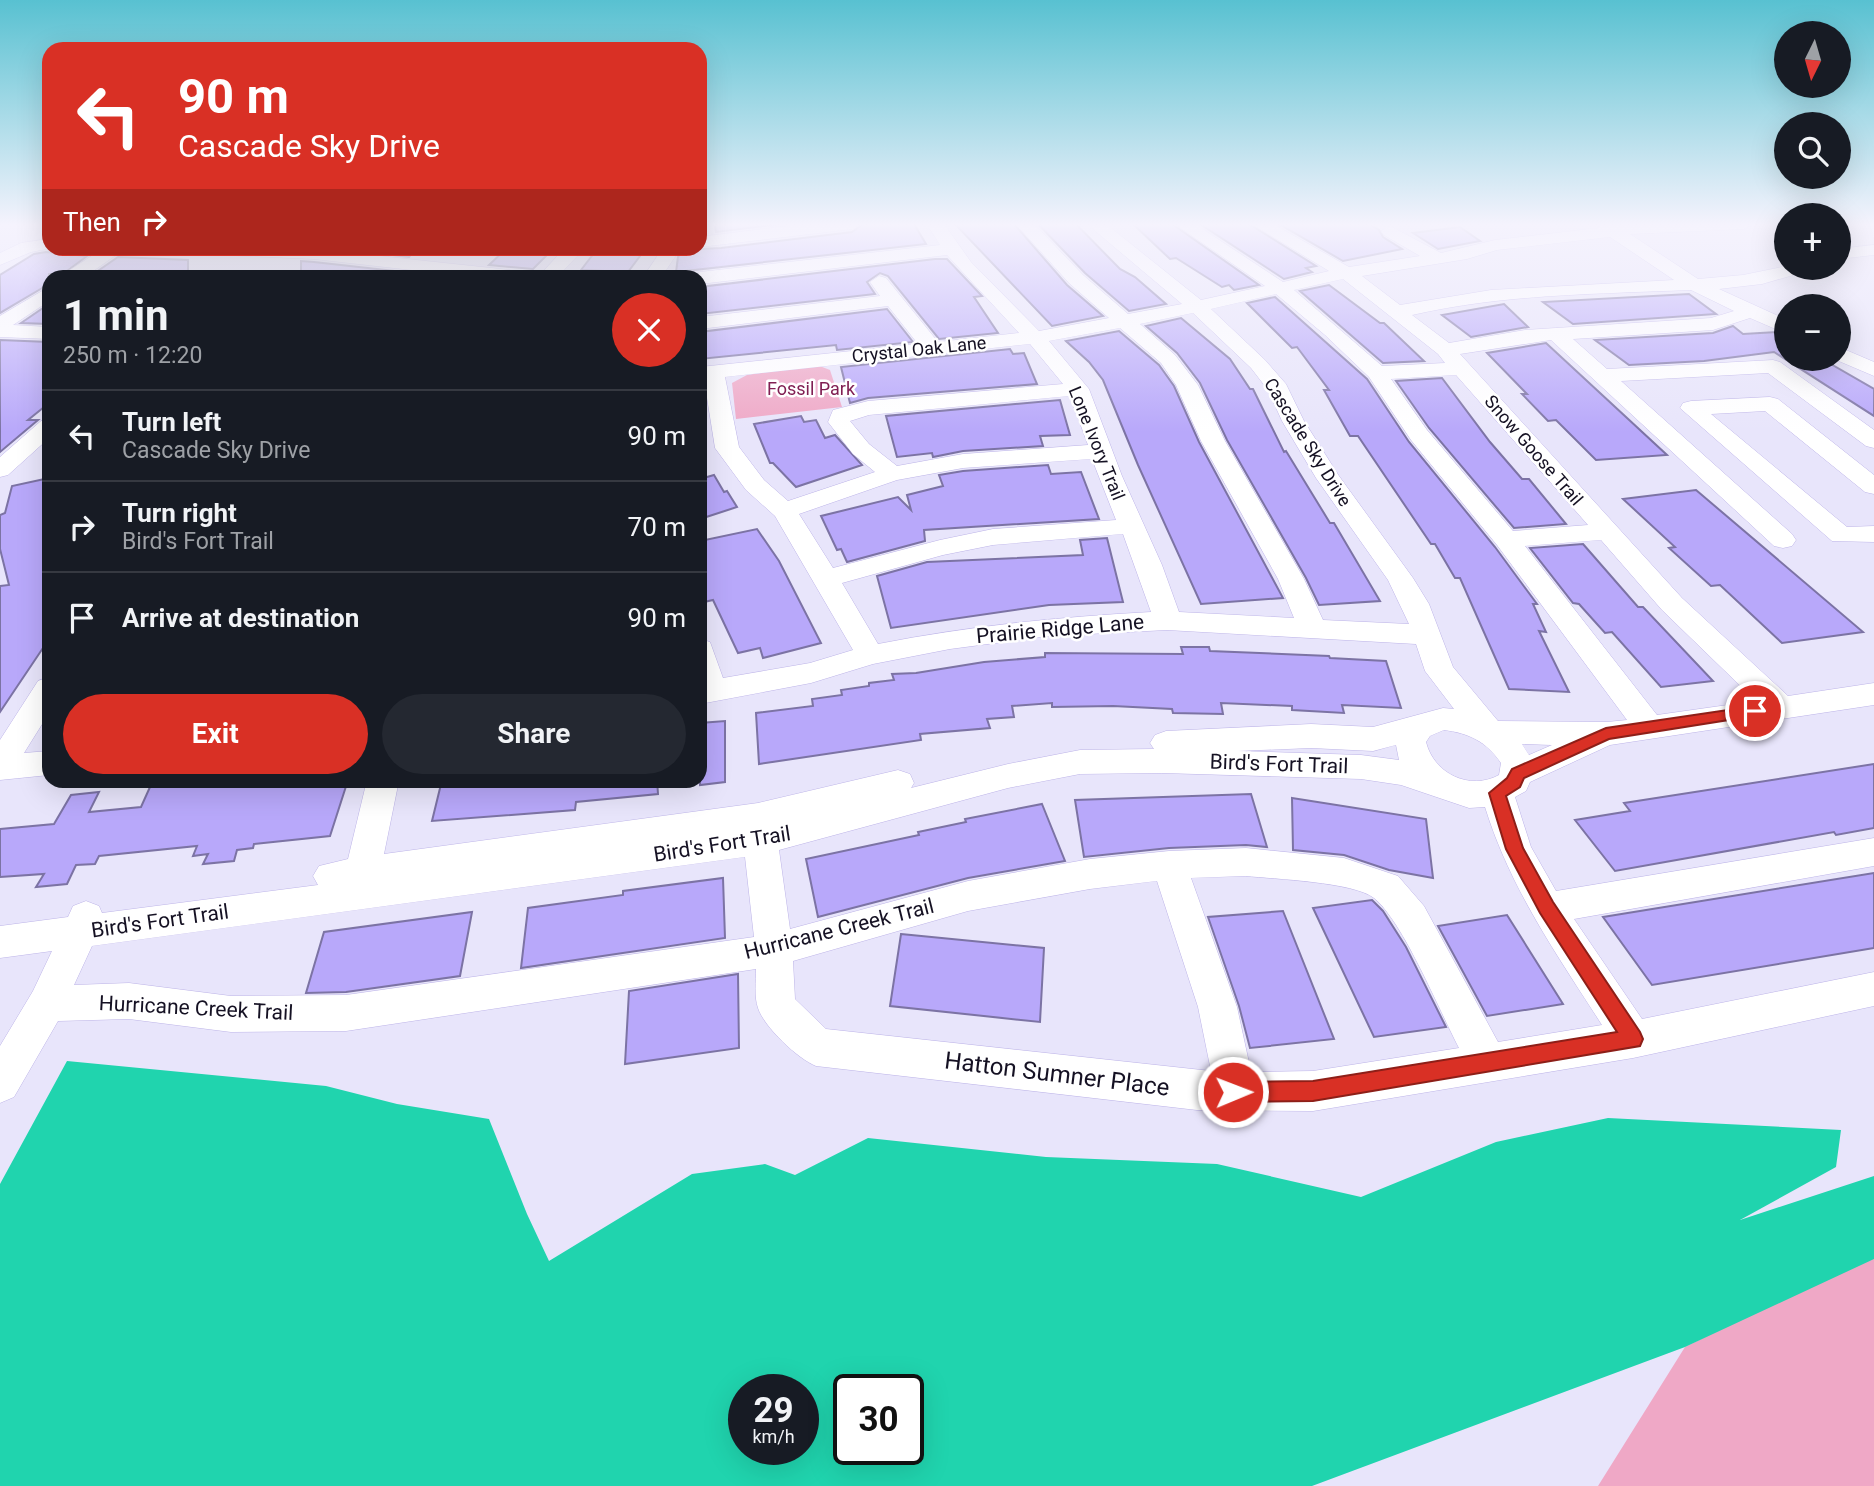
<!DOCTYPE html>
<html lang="en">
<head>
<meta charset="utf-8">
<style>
  body { margin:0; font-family:Roboto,sans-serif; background:#242831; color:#f1f3f6; height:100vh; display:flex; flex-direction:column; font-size:26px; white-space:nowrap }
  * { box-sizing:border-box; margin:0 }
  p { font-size:23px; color:#9ea1a6 }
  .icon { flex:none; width:38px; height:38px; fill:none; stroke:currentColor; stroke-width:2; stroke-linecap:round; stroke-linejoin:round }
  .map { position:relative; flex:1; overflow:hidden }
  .panel { position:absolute; left:42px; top:270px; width:665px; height:518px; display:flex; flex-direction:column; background:#171b24; border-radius:21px; box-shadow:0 7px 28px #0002 }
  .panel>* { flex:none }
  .top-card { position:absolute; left:42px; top:42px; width:665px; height:214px; border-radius:21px; box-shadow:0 7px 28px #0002; background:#d93025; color:#fff; overflow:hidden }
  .needle { width:46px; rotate:185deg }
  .fabs { position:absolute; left:1774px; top:21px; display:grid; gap:14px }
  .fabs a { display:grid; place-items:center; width:77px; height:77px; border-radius:50%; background:#171b24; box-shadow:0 7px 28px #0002; font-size:35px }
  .speed { position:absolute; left:728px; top:1374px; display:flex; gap:14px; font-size:35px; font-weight:700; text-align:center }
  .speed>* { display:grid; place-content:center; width:91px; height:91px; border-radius:50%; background:#171b24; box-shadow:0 7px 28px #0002; line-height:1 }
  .speed small { font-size:18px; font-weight:400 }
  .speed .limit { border:4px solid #111; border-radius:10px; background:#fff; color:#111 }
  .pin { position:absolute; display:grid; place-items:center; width:60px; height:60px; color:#fff; margin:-30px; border:4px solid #fff; border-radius:50%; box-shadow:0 2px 7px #0007 }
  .me { position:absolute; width:77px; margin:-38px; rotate:89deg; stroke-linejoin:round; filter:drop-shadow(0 0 5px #0008) }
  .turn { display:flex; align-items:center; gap:24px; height:147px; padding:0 21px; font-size:32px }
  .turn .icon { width:91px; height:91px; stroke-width:2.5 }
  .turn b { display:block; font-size:49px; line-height:60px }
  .then { display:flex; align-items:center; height:66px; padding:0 21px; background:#0003; gap:14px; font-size:26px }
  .round { display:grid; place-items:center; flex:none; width:74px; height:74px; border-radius:37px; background:#242831 }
  .head { display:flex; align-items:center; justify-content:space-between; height:119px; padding:0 21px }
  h1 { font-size:42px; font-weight:700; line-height:52px }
  .primary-button { display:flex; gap:14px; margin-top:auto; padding:14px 21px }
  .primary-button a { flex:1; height:80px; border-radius:42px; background:#d93025; color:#fff; font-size:28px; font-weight:700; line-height:80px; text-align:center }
  .primary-button a+a { background:#242831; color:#f1f3f6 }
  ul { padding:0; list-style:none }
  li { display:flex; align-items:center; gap:21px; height:91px; padding:0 21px; border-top:2px solid #363941 }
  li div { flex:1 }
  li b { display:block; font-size:26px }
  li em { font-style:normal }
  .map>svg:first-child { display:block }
  .green { fill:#efa8c6 }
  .water { fill:#20d4ae; fill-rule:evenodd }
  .building { fill:#b8a8fa; stroke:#7c73a4; stroke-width:2 }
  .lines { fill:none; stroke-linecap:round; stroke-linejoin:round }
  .minor-casing { stroke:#bdb4e8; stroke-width:1 }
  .minor { fill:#fff; fill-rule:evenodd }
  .route { fill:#d93025; stroke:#8d1f18; stroke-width:2 }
  .labels { text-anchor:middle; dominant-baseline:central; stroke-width:5; stroke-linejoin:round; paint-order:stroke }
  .far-street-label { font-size:18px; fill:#151123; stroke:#fff }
  .far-park-label { font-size:18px; fill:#801f53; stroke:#fff }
  .street-label { font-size:21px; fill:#151123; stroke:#fff }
  .near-street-label { font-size:24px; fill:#151123; stroke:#fff }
</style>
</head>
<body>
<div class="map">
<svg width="1874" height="1486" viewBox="0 0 1874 1486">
  <rect width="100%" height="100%" fill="#e8e5fb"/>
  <path class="green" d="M817 365 830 370 842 407 736 419 732 383 747 375Z
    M1874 1253V1486H1598L1685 1347Z"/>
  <path class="water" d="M67 1061 326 1086 397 1104 489 1119 527 1214 549 1261 692 1174 765 1164 795 1175 868 1138 1046 1157 1217 1164 1361 1197 1496 1142 1608 1118 1841 1130 1836 1167 1740 1220 1874 1176V1259L1685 1347 1312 1486H0V1184ZM744 1390H803V1449H744ZM849 1390H908V1449H849Z"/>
  <path class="building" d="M714 224H781L716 232Z
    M863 224H914L926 244 676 272 678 257 683 250 721 248 852 232Z
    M955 224H1014L1067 285 1103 316 1052 326Z
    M1038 224H1076L1120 269 1135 277 1166 304 1129 311 1085 273Z
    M1133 224H1172L1259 285 1234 290 1229 285 1222 287 1176 258 1170 259Z
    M1200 224H1249L1316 266 1306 268 1312 272 1284 279Z
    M1279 224H1369L1379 230 1383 237 1402 249 1343 261Z
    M1460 227 1480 241 1438 249 1413 233Z
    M334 248H417L409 257Z
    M507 248H554L533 269 489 265Z
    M598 248H646L628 272 581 270Z
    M46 252 87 256 63 274H49V284L0 313V275L34 254Z
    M118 257 188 260V276L92 275Z
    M935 259H947L982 296 974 297 998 333 939 339 888 276 880 273 867 282 875 294 700 314V287Z
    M301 261 314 262 395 271 390 276H301Z
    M1329 285 1380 323H1384L1424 361 1383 363 1300 291Z
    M1689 294 1716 314 1573 324 1543 302Z
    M1275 297 1367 379 1409 442 1495 547 1537 604H1533L1546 632 1539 631 1569 692 1509 689 1460 578H1455L1435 544H1431L1358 436H1350L1324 390H1329L1297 347 1292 348 1247 303Z
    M49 304V324L21 323Z
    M1504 304 1528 327 1471 337 1442 315Z
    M887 309 913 342 837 350 836 345 700 359V332Z
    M1181 318 1230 359 1250 389H1253L1284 452 1286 451 1330 523H1334L1380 601 1319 605 1306 578 1227 440 1200 383 1177 353 1146 326Z
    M1733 326 1743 334 1777 332 1787 338V359H1822L1874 389V416L1774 352 1704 361 1629 365 1595 340 1713 333Z
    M1119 331 1159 365 1174 386 1199 442 1283 598 1201 604 1138 465 1103 380 1089 362 1066 341Z
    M0 340 49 342V403L28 420H38L0 452Z
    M1546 343 1667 455 1596 460 1556 420 1548 421 1522 394H1527L1487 353Z
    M1010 349 1013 354 1024 353 1037 384 868 398 850 403 841 367Z
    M1442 378 1490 442 1522 479H1529L1566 524 1514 528 1429 428 1396 381Z
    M1060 400 1070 435 1040 436 1043 446 963 451 933 457 932 453 897 457 886 416Z
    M801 416 804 422 816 420 825 438 835 435 862 465 796 487 773 463H770L754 424Z
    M1048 465 1051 474 1081 472 1099 519 924 530 925 541 847 562 841 549 837 550 821 516 898 497 911 510 907 495 943 486 939 475 963 471Z
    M714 475 724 492 727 491 737 507 700 519V479Z
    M49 478V639L0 712V586L9 585 0 549V515L5 513 12 486Z
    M1696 490 1863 632 1782 643 1720 585 1711 586 1669 548 1675 547 1623 499Z
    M757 529 779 561 821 643 763 658 760 648 738 653 713 600 700 603V541Z
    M1107 538 1123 602 1049 605 891 628 877 576 927 562 1083 555 1080 540Z
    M1583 544 1638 607H1643L1713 681 1661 687 1612 632 1605 633 1579 604 1573 603 1530 548Z
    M1181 647H1209L1210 651 1329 656 1330 658 1386 661 1401 708 1342 705 1344 713 1292 710V706L1221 703 1223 714 1173 713 1172 709 1113 706 1052 707V703L1012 706 1014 717 987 719 990 728 920 734 921 740 759 764 756 713 813 706 812 699 842 695 841 690 869 686V683L894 680 892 674 916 673 984 662 1045 657V653L1183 654Z
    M725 721V782L700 785V723Z
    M1874 764V828L1836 835 1834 832 1615 871 1575 820 1630 811 1624 803Z
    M218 780H348L330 836 254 844 253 848 237 850 234 861 203 864 208 854 193 856 197 846 99 856 95 864 76 865 67 884 36 887 44 874 0 877V829L54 824 71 795 99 792 89 812 141 807 150 787Z
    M442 780H657L658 794 576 802 575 810 432 821Z
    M1251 794 1267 847 1246 845 1169 848 1084 857 1075 800Z
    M1292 798 1426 819 1433 878 1389 870 1344 855 1293 850Z
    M1042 804 1065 861 968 878 818 917 806 859 919 835 918 832 966 822 965 819Z
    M1874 873V948L1652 985 1603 917Z
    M723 878 725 938 521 968 528 908 623 895V891Z
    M1372 900 1383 911 1406 947 1446 1027 1374 1037 1313 908Z
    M1283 911 1334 1039 1250 1048 1239 1006 1208 917Z
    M472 912 460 976 346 992 306 993 324 932Z
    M1507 915 1563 1004 1487 1016 1438 926Z
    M901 934 1044 948 1040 1022 890 1006Z
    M738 974 739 1048 625 1064 629 991Z"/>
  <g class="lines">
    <g class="minor-casing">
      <path id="minor" d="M805 224H860L852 229 700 247V237Z
        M927 224H944L971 262 1039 331 1109 318 1069 283 1016 224H1034L1083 275 1128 314 1182 304 1087 224H1106L1201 300 1265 286 1175 224H1195L1283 282 1329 271 1252 224H1273L1349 267 1420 256 1384 235 1381 231 1390 226 1441 253 1495 240 1599 228 1600 224H1752L1744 229 1630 234 1698 279 1743 275 1787 266 1807 268 1804 272 1762 284 1719 289 1787 320V334L1750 318 1713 330 1573 339 1607 369 1773 360 1780 362 1874 430V448L1866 446 1768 373 1621 381 1792 534 1796 540 1792 546 1783 548 1774 546 1551 340 1460 354 1682 598 1788 696 1874 683V705L1610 745 1530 782 1526 791 1515 797 1531 847 1556 891 1874 838V866L1574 919 1642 1019 1874 972V1006L1633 1058 1313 1111 1197 1110 816 1066C798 1059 764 1027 758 1008 754 997 756 981 756 969L346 1031 231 1032 129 1019 58 1021 14 1097 0 1103V1046L33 991 52 951 0 958V926L68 917 73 906 86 901 99 906 102 913 318 885 313 876 319 866 348 859 367 780H399L384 854 758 803 898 770 910 774 914 783 911 788 1008 764 1080 750 1154 749 1150 743 1155 735 1166 731 1311 724 1373 727 1443 708 1454 709 1425 671 1416 644 1167 630 1049 636 950 649 873 664 811 683 700 704V639L710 642 723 678 810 663 853 650 775 516 746 490 715 448 704 379H700V367L918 344 888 306 700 329V317L880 296 870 282 879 276 886 278 938 342 1019 333 947 255 700 284V276H692L700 272 940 245ZM1610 237 1674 280 1491 290 1400 305 1362 276 1467 259 1497 250ZM1343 279 1438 354 1445 363 1382 366 1294 290ZM1691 290 1734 311 1711 318 1525 330 1449 343 1412 315C1503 294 1598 294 1691 290ZM1276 294 1325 335 1369 377 1411 440 1497 545 1627 720 1607 722 1498 721 1453 667 1429 604 1413 578 1339 476 1304 421 1286 384 1265 360 1211 309ZM1193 313 1251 368 1268 390 1282 421 1316 478 1388 580 1409 624 1323 620 1304 579 1225 441 1198 385 1175 355 1140 324ZM1120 328 1161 363 1176 385 1201 441 1278 579 1294 618 1179 612 1162 565 1122 476 1089 389 1049 341ZM1030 344 1063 384 868 401 833 410 828 422 853 454 875 472 788 501 764 480 739 447 725 377ZM1456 375 1588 525 1513 531 1427 430 1391 379ZM1070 396 1088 445 963 454 897 466 869 444 850 421 869 415ZM1092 459 1116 520 993 529 940 540 833 568 799 514 897 480 963 468ZM1123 534 1151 612C1058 617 969 626 878 644L842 583 943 555 993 545ZM1601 540 1662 610 1756 701 1657 715 1525 546ZM1444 730C1469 733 1487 742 1501 763L1499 775C1470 791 1434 774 1426 742L1430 736ZM1522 744 1552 745 1529 755ZM1396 745 1399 760 1361 755 1238 751 1311 748 1373 751ZM1162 773 1361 779 1401 785 1469 808 1485 807C1510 888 1557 955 1602 1025L1498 1042 1424 906 1398 876 1344 858 1246 848 1169 851 1090 859 968 881 790 929 779 850 1008 788 1080 774ZM745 857 754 937 346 995 231 996 129 983 74 985 92 946ZM1246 876C1274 879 1354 882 1374 898 1403 921 1440 1012 1459 1048L1313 1071 1251 1072 1237 1007 1191 878ZM1157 881 1198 1007 1211 1071 826 1029 795 999 793 961 968 911 1090 889Z
        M49 239V248H52L31 252 0 265V253L21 243Z
        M1874 245V255L1839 259V249Z
        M104 248H126L86 276H65L67 272Z
        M168 248 314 249 510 270 519 276H465L314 259 177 253Z
        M565 248H585L558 276H539Z
        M663 248H681L662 276H644Z
        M49 287V301L13 325 49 327V339L0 337V316Z
        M1839 347 1874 362V376L1834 359H1839Z
        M1770 397 1778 399 1874 475V494L1865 492 1765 411 1711 414 1847 527 1874 526V542L1832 541 1680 408 1683 403 1691 401Z
        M49 419V438L8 475 0 477V457L41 421Z
        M49 677V713L24 753 49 751V775L0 780V740L38 681Z"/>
    </g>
    <use href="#minor" class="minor"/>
  </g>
  <linearGradient id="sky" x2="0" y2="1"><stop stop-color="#58c1d1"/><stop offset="0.52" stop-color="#f5f3fd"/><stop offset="1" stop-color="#f5f3fd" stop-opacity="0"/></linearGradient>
  <rect width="1874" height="432" fill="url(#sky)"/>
  <path class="route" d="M1755 706 1760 707 1762 711 1760 715 1609 739 1524 778 1520 787 1506 796 1523 848 1553 902 1640 1032 1643 1039 1640 1046 1313 1101 1233 1102 1226 1100 1223 1092 1226 1085 1233 1082 1313 1081 1617 1032 1540 913 1506 849 1489 793 1507 778 1512 769 1606 728Z"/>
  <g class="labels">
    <g class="far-street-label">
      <text transform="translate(919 349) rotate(-6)">Crystal Oak Lane</text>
      <text transform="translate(1308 442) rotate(58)">Cascade Sky Drive</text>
      <text transform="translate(1097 443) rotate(68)">Lone Ivory Trail</text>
      <text transform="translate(1534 450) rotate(49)">Snow Goose Trail</text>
    </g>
    <g class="far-park-label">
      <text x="811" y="388">Fossil Park</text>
    </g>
    <g class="street-label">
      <text transform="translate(1060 629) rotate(-5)">Prairie Ridge Lane</text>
      <text transform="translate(1279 764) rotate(2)">Bird's Fort Trail</text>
      <text transform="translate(722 844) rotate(-9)">Bird's Fort Trail</text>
      <text transform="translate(160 921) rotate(-8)">Bird's Fort Trail</text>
      <text transform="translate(839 929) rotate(-14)">Hurricane Creek Trail</text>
      <text transform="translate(196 1008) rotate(3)">Hurricane Creek Trail</text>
    </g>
    <g class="near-street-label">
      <text transform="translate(1057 1074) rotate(7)">Hatton Sumner Place</text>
    </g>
  </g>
</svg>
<div class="fabs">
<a><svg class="needle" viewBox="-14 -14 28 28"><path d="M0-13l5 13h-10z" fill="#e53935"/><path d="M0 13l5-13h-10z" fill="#9ea1a6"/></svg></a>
<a><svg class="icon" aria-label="search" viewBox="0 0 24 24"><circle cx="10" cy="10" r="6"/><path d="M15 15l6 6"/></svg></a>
<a>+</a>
<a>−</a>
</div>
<div class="speed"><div>29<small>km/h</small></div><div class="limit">30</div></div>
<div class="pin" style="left:1755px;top:711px;background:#d93025"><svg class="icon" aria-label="arrive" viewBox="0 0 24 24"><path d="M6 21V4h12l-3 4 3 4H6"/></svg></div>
<svg class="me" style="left:1233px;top:1092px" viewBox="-20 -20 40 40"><circle r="17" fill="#d93025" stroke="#fff" stroke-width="3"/><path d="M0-11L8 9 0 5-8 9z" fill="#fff"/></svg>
<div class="top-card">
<div class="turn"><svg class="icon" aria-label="left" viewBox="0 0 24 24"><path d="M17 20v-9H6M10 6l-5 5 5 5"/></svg><div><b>90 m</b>Cascade Sky Drive</div></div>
<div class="then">Then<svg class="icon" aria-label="right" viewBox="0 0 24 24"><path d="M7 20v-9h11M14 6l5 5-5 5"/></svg></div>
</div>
<section class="panel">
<div class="head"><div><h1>1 min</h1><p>250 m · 12:20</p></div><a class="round" style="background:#d93025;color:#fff"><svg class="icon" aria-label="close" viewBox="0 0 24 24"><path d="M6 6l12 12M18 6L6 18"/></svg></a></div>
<ul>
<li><svg class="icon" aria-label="left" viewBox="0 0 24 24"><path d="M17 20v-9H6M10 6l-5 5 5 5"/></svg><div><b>Turn left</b><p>Cascade Sky Drive</p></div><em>90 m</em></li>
<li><svg class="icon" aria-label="right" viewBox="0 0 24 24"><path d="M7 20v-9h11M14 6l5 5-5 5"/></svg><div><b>Turn right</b><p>Bird's Fort Trail</p></div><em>70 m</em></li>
<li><svg class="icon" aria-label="arrive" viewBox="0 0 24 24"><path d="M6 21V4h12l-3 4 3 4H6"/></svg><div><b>Arrive at destination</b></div><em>90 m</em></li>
</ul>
<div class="primary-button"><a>Exit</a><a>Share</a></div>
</section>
</div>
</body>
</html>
